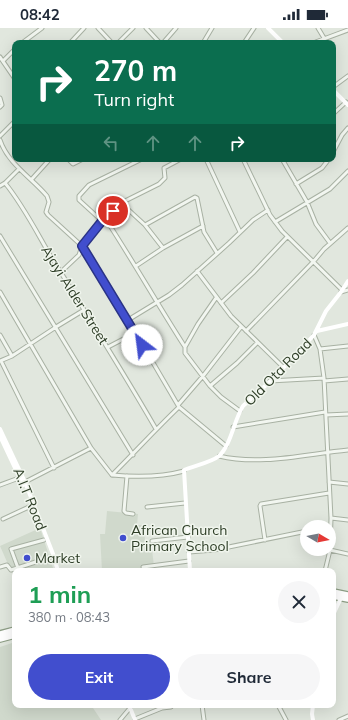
<!DOCTYPE html>
<html lang="en">
<head>
<meta charset="utf-8">
<style>
  body { margin:0; font-family:Mulish,sans-serif; background:#f6f6f7; color:#1f2937; height:100vh; display:flex; flex-direction:column; font-size:15px; white-space:nowrap }
  * { box-sizing:border-box; margin:0 }
  p { font-size:13px; color:#747a83 }
  .icon { flex:none; width:22px; height:22px; fill:none; stroke:currentColor; stroke-width:2; stroke-linecap:round; stroke-linejoin:round }
  .map { position:relative; flex:1; overflow:hidden }
  .side { position:absolute; left:12px; top:540px; width:324px; height:140px; display:flex; flex-direction:column; background:#fff; border-radius:8px; box-shadow:0 4px 16px #0002 }
  .side>* { flex:none }
  .guide { position:absolute; left:12px; top:12px; width:324px; height:122px; border-radius:8px; box-shadow:0 4px 16px #0002; background:#0b6e4f; color:#fff; overflow:hidden }
  .needle { width:26px; rotate:100deg }
  .tools { position:absolute; left:300px; top:492px; display:grid; gap:8px }
  .tools a { display:grid; place-items:center; width:36px; height:36px; border-radius:50%; background:#fff; box-shadow:0 4px 16px #0002; font-size:20px }
  .pin { position:absolute; display:grid; place-items:center; width:34px; height:34px; color:#fff; margin:-17px; border:2px solid #fff; border-radius:50%; box-shadow:0 1px 4px #0007 }
  .me { position:absolute; width:44px; margin:-22px; rotate:330deg; stroke-linejoin:round; filter:drop-shadow(0 0 3px #0008) }
  .turn { display:flex; align-items:center; gap:14px; height:84px; padding:0 16px; font-size:18px }
  .turn .icon { width:52px; height:52px; stroke-width:2.5 }
  .turn b { display:block; font-size:28px; line-height:34px }
  .lanes { display:flex; align-items:center; height:38px; padding:0 16px; background:#0003; justify-content:center; gap:20px; direction:ltr }
  .lanes .off { opacity:.35 }
  .round { display:grid; place-items:center; flex:none; width:42px; height:42px; border-radius:21px; background:#f6f6f7 }
  .headline { display:flex; align-items:center; justify-content:space-between; height:68px; padding:0 16px }
  h1 { font-size:24px; font-weight:700; line-height:30px; color:#1e9e55 }
  .primary-button { display:flex; gap:8px; margin-top:auto; padding:8px 16px }
  .primary-button a { flex:1; height:46px; border-radius:24px; background:#414ece; color:#fff; font-size:16px; font-weight:700; line-height:46px; text-align:center }
  .primary-button a+a { background:#f6f6f7; color:#1f2937 }
  .status { display:flex; justify-content:space-between; align-items:center; height:28px; padding:0 20px; background:#fff; direction:ltr }
  .status svg { height:11px; fill:currentColor }
  .map>svg:first-child { display:block }
  .built { fill:#d0d9cc }
  .lines { fill:none; stroke-linecap:round; stroke-linejoin:round }
  .street-casing { stroke:#a8b1a3; stroke-width:5 }
  .highway-casing { stroke:#8d9e85; stroke-width:8 }
  .street { stroke:#f2f6f0; stroke-width:3 }
  .secondary { stroke:#fff; stroke-width:4 }
  .highway { stroke:#fff; stroke-width:5.5 }
  .route-casing { stroke:#2a3386; stroke-width:10 }
  .route { stroke:#414ece; stroke-width:7 }
  .poi-dot { fill:#414ece; stroke:#f0f5ed; stroke-width:1.5 }
  .labels { text-anchor:middle; dominant-baseline:central; stroke-width:3; stroke-linejoin:round; paint-order:stroke }
  .street-label { font-size:14px; fill:#2e3e27; stroke:#f0f5ed }
  .poi-label { font-size:14px; fill:#2e3e27; stroke:#f0f5ed; text-anchor:start }
</style>
</head>
<body>
<div class="status"><b>08:42</b><svg viewBox="0 0 49 12"><path d="M0 12V9h3v3zM5 12V6h3v6zM10 12V3h3v9zM15 12V0h3v12zM26 1h20v11H26zM47 4h2v5h-2z"/></svg></div>
<div class="map">
<svg width="348" height="692" viewBox="0 0 348 692">
  <rect width="100%" height="100%" fill="#e1e7de"/>
  <path class="built" d="M107 483 138 486 137 497H144L145 513 151 514 154 538 132 543H102L100 506H105Z
    M40 500 54 543H15V552L0 518Z
    M15 614V677H91L101 692H0V619Z"/>
  <g class="lines">
    <g class="street-casing">
      <path id="street" d="M98 0 112 15
        M146 0 160 15
        M318 0 324 10
        M22 15 42 0
        M70 15 84 0
        M118 15 133 0
        M163 15 176 0
        M203 15 212 0
        M244 15 254 0
        M313 15 348 2
        M0 29 15 51
        M3 33 15 21
        M333 59 348 48
        M0 70 2 77 0 79
        M333 86 346 74
        M0 108 15 93
        M0 112C8 136 32 150 47 168L49 174 46 184 48 187 82 218 128 292 179 379 226 418
        M333 124 342 107 348 100
        M68 131 73 136 83 131
        M206 131 240 204
        M243 131 270 187 282 203 342 262
        M282 131 307 174 316 196 330 215
        M31 152 50 131
        M5 155C23 177 36 203 50 227 86 285 122 342 156 401
        M296 156 322 140 329 131
        M0 158 5 155 19 141
        M121 175 145 197 163 220
        M105 190C133 233 158 277 185 319V325L210 358 221 369 240 383
        M102 193 79 172V168L89 157 140 132
        M275 194 330 161 348 143
        M145 197 195 169 197 170 204 204 217 225
        M0 208 133 427
        M136 238 163 220 203 198
        M197 243 231 288 283 339
        M61 244 79 227 82 218 102 193 121 175 159 156 165 150 164 140 181 131
        M0 264 91 420 112 447
        M341 264 348 262
        M221 275 253 245 287 209
        M128 292 169 267 182 257 229 215 253 192 268 182
        M246 303 314 233 324 221 348 200
        M0 307 12 328
        M314 307 320 321 324 350 331 490 330 522 325 543
        M108 319 135 305
        M185 319 198 296 216 270
        M320 321 348 318
        M0 333 12 328 56 299 84 282
        M1 333 54 440
        M270 353 324 350
        M324 353 348 351
        M210 358 237 335 257 315
        M178 377 203 348 241 299
        M326 387 348 386
        M233 399 325 384
        M219 428C260 438 306 426 348 422
        M112 447C135 424 156 401 179 379
        M112 447C134 449 162 449 184 443
        M127 448 124 483 126 485 133 486
        M25 454 91 420
        M329 454 348 456
        M0 457 19 450
        M147 479 185 475
        M331 490 348 492
        M3 491 31 478
        M265 512 260 478 261 476 329 465
        M152 513 188 509
        M330 522 348 526
        M189 524 214 522 307 503
        M0 539 7 537 11 542 51 529
        M143 539 189 533
        M18 540 11 521 44 512
        M202 677 204 692
        M278 677 286 692
        M135 691 162 680 171 679
        M120 692 130 680
        M339 692 348 688"/>
    </g>
    <g class="highway-casing">
      <path id="highway" d="M333 564 348 567
        M333 568 348 571
        M0 606 15 602
        M0 611 15 607"/>
    </g>
    <use href="#street" class="street"/>
    <path class="secondary" d="M268 0 283 15
      M333 62 348 77
      M317 303 348 296
      M0 401 25 454 53 526 58 543
      M0 408 23 457
      M190 543 184 442C194 438 212 434 219 428 231 417 234 392 243 378L275 349 314 307 326 283 341 264 348 253
      M333 587 341 570
      M129 677 135 692
      M313 677 312 686 313 692"/>
    <use href="#highway" class="highway"/>
  </g>
  <g class="lines">
    <g class="route-casing">
      <path id="route" d="M113 183 102 193 82 218 142 317"/>
    </g>
    <use href="#route" class="route"/>
  </g>
  <g class="poi-dot">
    <circle cx="123" cy="510" r="4"/>
    <circle cx="27" cy="530" r="4"/>
  </g>
  <g class="labels">
    <g class="street-label">
      <text transform="translate(75 267) rotate(58)">Ajayi Alder Street</text>
      <text transform="translate(278 344) rotate(-45)">Old Ota Road</text>
      <text transform="translate(30 471) rotate(68)">A.I.T Road</text>
    </g>
    <g class="poi-label">
      <text x="131" y="502">African Church<tspan x="131" dy="16">Primary School</tspan></text>
      <text x="35" y="530">Market</text>
    </g>
  </g>
</svg>
<div class="tools">
<a><svg class="needle" viewBox="-14 -14 28 28"><path d="M0-13l5 13h-10z" fill="#e53935"/><path d="M0 13l5-13h-10z" fill="#747a83"/></svg></a>
</div>
<div class="pin" style="left:113px;top:183px;background:#d93025"><svg class="icon" aria-label="arrive" viewBox="0 0 24 24"><path d="M6 21V4h12l-3 4 3 4H6"/></svg></div>
<svg class="me" style="left:142px;top:317px" viewBox="-20 -20 40 40"><circle r="19" fill="#fff"/><path d="M0-13L10 11 0 6-10 11z" fill="#414ece"/></svg>
<div class="guide">
<div class="turn"><svg class="icon" aria-label="right" viewBox="0 0 24 24"><path d="M7 20v-9h11M14 6l5 5-5 5"/></svg><div><b>270 m</b>Turn right</div></div>
<div class="lanes"><svg class="icon off" aria-label="left" viewBox="0 0 24 24"><path d="M17 20v-9H6M10 6l-5 5 5 5"/></svg><svg class="icon off" aria-label="ahead" viewBox="0 0 24 24"><path d="M12 20V5M6 11l6-6 6 6"/></svg><svg class="icon off" aria-label="ahead" viewBox="0 0 24 24"><path d="M12 20V5M6 11l6-6 6 6"/></svg><svg class="icon" aria-label="right" viewBox="0 0 24 24"><path d="M7 20v-9h11M14 6l5 5-5 5"/></svg></div>
</div>
<section class="side">
<div class="headline"><div><h1>1 min</h1><p>380 m · 08:43</p></div><a class="round"><svg class="icon" aria-label="close" viewBox="0 0 24 24"><path d="M6 6l12 12M18 6L6 18"/></svg></a></div>
<div class="primary-button"><a>Exit</a><a>Share</a></div>
</section>
</div>
</body>
</html>
